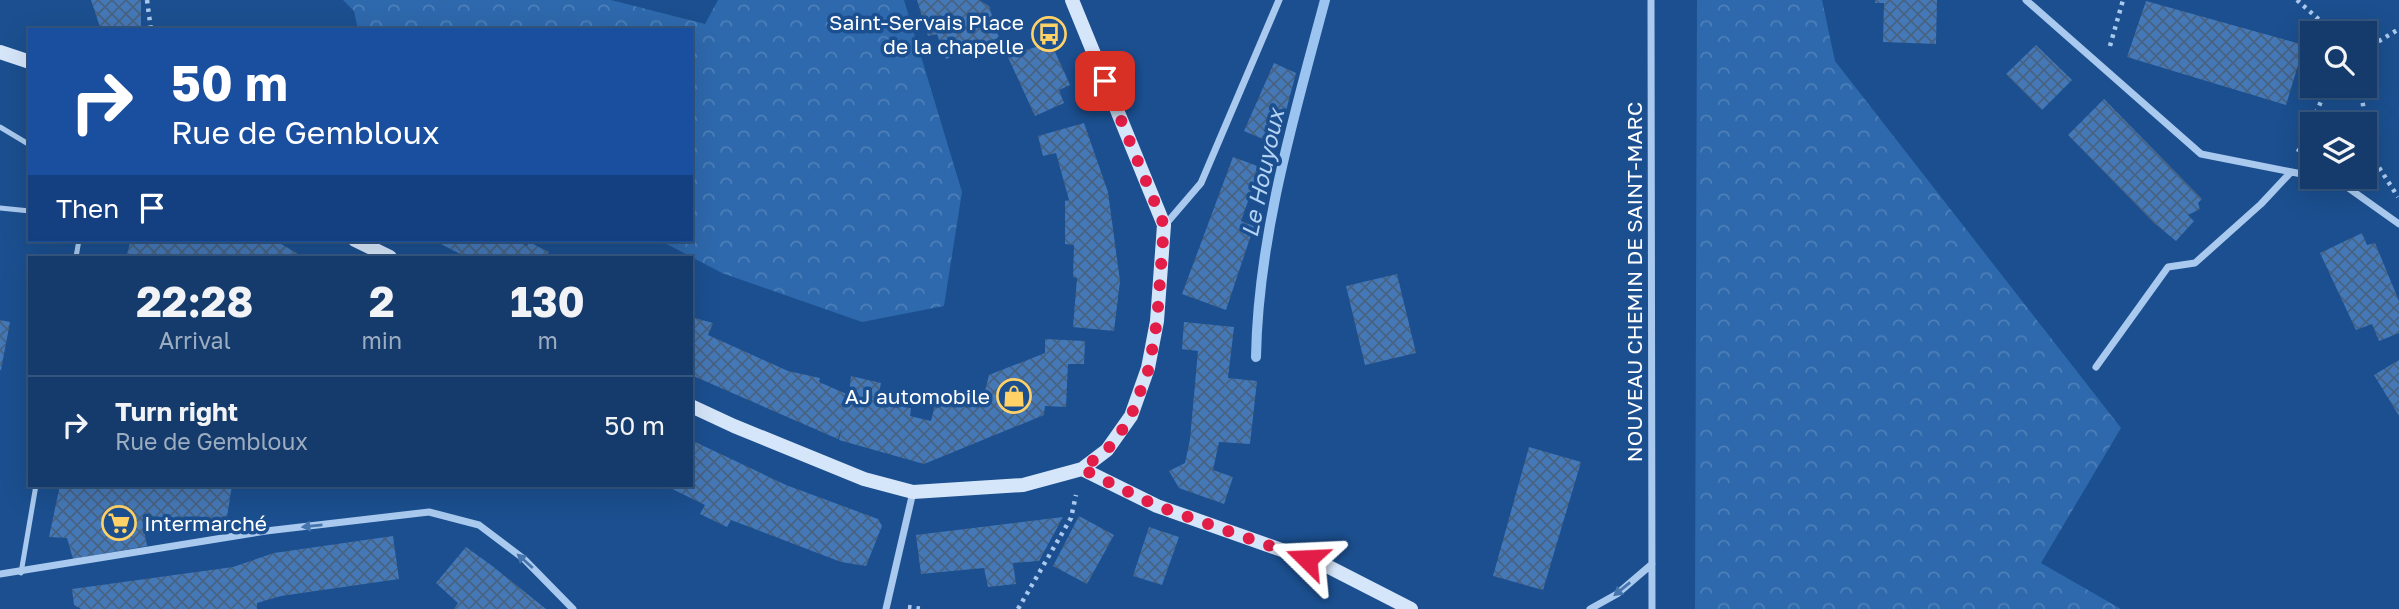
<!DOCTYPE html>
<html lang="en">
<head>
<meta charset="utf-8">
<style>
  body { margin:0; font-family:"Golos Text",sans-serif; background:#1d4271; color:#f1f3f6; height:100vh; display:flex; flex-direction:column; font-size:26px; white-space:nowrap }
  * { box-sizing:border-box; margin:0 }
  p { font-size:23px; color:#9dadc1 }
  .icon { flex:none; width:38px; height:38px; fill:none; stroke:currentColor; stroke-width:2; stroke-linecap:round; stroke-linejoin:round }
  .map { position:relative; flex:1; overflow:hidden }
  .drawer { position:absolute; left:28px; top:256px; width:665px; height:231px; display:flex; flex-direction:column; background:#143b6b; border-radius:0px; box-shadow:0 7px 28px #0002,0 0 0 2px #33557e }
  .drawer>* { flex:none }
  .banner { position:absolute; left:28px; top:28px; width:665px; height:214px; border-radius:0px; box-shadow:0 7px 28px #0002,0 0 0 2px #33557e; background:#1a4fa0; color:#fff; overflow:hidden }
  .fabs { position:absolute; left:2300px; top:21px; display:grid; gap:14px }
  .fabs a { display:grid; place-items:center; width:77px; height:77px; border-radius:0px; background:#143b6b; box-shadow:0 7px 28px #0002,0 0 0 2px #33557e; font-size:35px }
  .pin { position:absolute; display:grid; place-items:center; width:60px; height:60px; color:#fff; margin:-30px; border-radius:14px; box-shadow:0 4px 10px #0006 }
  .me { position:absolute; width:77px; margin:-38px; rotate:291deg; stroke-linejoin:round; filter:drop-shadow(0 0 5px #0008) }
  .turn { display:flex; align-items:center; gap:24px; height:147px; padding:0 28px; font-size:32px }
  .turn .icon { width:91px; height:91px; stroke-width:2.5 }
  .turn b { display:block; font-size:49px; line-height:60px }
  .then { display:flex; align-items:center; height:66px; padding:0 28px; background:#0003; gap:14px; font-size:26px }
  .eta { display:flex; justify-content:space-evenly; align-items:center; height:119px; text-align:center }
  .eta b { font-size:42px; font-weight:700; line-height:49px }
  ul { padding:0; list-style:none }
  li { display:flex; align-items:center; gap:21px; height:98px; padding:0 28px; border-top:2px solid #33557e }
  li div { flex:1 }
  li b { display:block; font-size:26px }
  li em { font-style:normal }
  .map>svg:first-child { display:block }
  .forest { fill:url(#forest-crowns) }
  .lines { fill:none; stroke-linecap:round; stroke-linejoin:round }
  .stream { stroke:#9cc4f0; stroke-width:10 }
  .building { fill:url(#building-cross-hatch) }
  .path { stroke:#a9c9ee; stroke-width:4.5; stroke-dasharray:3.5 5; stroke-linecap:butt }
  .lane { stroke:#a9c9ee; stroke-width:5 }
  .street { stroke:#a9c9ee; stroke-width:7 }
  .secondary { stroke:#d6e6fa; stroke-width:14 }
  .oneway { fill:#4674ac }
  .route { stroke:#e11d48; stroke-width:12; stroke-dasharray:0 21.6 }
  .labels { text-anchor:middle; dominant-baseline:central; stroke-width:7; stroke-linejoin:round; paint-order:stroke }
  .poi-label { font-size:21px; fill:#fff; stroke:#1b4f8f; text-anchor:end }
  .street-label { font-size:21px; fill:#fff; stroke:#1b4f8f }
  .water-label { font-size:23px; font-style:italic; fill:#b5d3f5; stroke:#1b4f8f }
</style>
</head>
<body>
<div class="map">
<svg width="2399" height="609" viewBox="0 0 2399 609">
  <defs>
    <pattern id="forest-crowns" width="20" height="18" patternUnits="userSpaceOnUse" patternTransform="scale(1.75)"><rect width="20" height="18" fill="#2e69ad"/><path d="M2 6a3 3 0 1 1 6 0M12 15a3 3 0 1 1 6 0" fill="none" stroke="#4d80b9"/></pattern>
    <pattern id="building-cross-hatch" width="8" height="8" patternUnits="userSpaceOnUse" patternTransform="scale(1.75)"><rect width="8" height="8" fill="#4478b7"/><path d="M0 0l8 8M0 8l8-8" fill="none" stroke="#486282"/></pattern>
  </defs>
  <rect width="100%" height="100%" fill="#1b4f8f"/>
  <path class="forest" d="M343 0H611L705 24 718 0H904L962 192 944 306 862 322 722 273 659 240H691V30H358L354 11Z
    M1697 0H1822L1835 61 2121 428 2041 563 2121 609H1695Z"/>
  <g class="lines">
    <path class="stream" d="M1256 357C1258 237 1294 116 1325 0"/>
  </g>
  <path class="building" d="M91 0H141V30H101Z
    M917 0H979L989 6 999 38 980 44 981 48 946 59 937 34 928 36Z
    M1875 0H1937L1936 44 1883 42 1884 3H1875Z
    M2146 1 2304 45 2286 105 2127 57Z
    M1051 43 1070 85 1059 90 1064 103 1035 116 1007 55Z
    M2036 45 2072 80 2042 110 2006 74Z
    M1274 63 1296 73 1277 145 1244 131Z
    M2104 99 2202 199 2198 203 2200 209 2188 215 2194 221 2176 241 2154 223 2068 135Z
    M1084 123 1108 192 1120 281 1114 331 1073 327 1077 278 1073 277 1074 245 1065 244V201L1069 200 1056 153 1043 156 1038 136Z
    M1233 157 1260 167 1241 221 1254 226 1226 310 1182 294Z
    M2362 233 2367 245 2375 243 2399 301V333L2379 341 2372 324 2356 330 2320 253Z
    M131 240H274L297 253 295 257H126Z
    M433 240H516L527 246 529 242 549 252 546 257H466Z
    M1397 274 1416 353 1365 365 1346 286Z
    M691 317 713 323 708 335 788 371 820 378 819 382 849 395 851 376 881 383 877 401 911 408 910 416 931 421 937 396 964 402 965 395 983 399 989 375 1045 353V339L1085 341 1084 364H1068L1066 407 1045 406 1044 415 924 464 839 440 842 425 838 439 691 375Z
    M0 320 10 322 1 370H0Z
    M1184 322 1234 327 1228 378 1257 381 1250 444 1219 442 1213 470 1233 477 1224 504 1179 488 1169 471 1185 463 1190 439 1198 351 1182 349Z
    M2399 360V416L2374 375Z
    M691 440 786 485 878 519 882 526 866 566 841 562 731 520 727 527 700 514 705 505 664 485H691Z
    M1529 447 1581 462 1543 590 1493 576Z
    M60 485H232L227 517 144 529 147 546 73 559 67 538 49 537Z
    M1079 516 1114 535 1087 584 1053 566Z
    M1063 517 1039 561 1013 563 1016 584 988 587 984 568 921 574 916 535Z
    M1149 527 1179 537 1162 585 1133 576Z
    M393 536 399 579 281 596 257 603V609H81L74 605 72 589 233 567 274 553Z
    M466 547 491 565 546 609H454L458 603 436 583Z"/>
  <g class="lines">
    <path class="path" d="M147 0 151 30
      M2297 0 2334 33
      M2110 46 2123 0
      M2364 50 2399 29
      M2360 86 2371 155 2398 197
      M2298 152 2324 95 2334 86
      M2364 164 2371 155
      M908 607 923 609
      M1018 609 1071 518 1076 495"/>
    <path class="lane" d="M0 127 30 145
      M0 208 30 211
      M76 257 79 240
      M21 573 36 485"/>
    <path class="street" d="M1651 0 1652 609
      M2026 0 2201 154 2312 176
      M2317 177 2347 187 2399 224
      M1165 225 1201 183 1279 0
      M2096 367 2168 267 2195 263 2261 204 2291 172
      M0 574 266 531 429 512 479 525 524 559 573 609
      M886 609 913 492
      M1590 609 1617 594 1652 564"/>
    <path class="secondary" d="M0 52 30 62
      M355 240 390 257
      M691 406 734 426 864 479 913 492 1023 485 1082 469 1107 450 1131 416 1148 368 1157 321 1164 225 1072 0
      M1082 469 1157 506 1327 566 1411 609"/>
  </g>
  <defs><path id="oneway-solid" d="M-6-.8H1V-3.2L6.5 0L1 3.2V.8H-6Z" transform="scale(1.75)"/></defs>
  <g class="oneway">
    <use href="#oneway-solid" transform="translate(312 526) rotate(174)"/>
    <use href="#oneway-solid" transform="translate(525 561) rotate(-138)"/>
    <use href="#oneway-solid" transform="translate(1622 589) rotate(141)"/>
  </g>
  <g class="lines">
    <path class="route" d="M1105 81 1164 225 1157 321 1149 368 1131 416 1119 435 1107 450 1082 469 1157 506 1307 559"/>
  </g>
  <defs>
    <g id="bus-ring" transform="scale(1.75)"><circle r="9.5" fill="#1b4f8f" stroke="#ffd166" stroke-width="1.5"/><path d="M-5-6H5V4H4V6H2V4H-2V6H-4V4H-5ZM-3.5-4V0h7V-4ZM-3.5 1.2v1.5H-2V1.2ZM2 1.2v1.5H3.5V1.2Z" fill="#ffd166"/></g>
    <g id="shop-ring" transform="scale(1.75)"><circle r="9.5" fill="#1b4f8f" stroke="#ffd166" stroke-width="1.5"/><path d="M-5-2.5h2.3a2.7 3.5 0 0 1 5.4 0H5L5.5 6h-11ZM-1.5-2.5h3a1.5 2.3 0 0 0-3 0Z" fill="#ffd166"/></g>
    <g id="supermarket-ring" transform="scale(1.75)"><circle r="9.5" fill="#1b4f8f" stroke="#ffd166" stroke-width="1.5"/><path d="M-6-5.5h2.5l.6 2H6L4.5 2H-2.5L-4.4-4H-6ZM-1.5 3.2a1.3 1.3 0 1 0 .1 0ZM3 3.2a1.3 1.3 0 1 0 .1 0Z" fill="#ffd166"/></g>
  </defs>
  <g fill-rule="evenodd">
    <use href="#bus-ring" x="1049" y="34"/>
    <use href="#shop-ring" x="1014" y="396"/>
    <use href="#supermarket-ring" x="119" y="523"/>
  </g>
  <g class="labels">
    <g class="poi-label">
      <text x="1024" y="22">Saint-Servais Place<tspan x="1024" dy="24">de la chapelle</tspan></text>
      <text x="990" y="396">AJ automobile</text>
      <text x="144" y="523" text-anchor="start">Intermarché</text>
    </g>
    <g class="street-label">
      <text transform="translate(1634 282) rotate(-90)">NOUVEAU CHEMIN DE SAINT-MARC</text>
    </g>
    <g class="water-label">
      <text transform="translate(1262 173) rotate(-78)">Le Houyoux</text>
    </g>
  </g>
</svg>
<div class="fabs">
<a><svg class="icon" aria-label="search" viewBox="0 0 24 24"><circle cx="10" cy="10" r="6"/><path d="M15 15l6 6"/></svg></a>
<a><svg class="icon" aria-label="layers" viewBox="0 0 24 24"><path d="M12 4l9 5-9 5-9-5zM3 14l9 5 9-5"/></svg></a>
</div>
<div class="pin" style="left:1105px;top:81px;background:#d93025"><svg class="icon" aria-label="arrive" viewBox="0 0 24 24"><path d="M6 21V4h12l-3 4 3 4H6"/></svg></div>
<svg class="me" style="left:1307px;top:559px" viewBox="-20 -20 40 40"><path d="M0-17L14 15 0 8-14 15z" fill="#e11d48" stroke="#fff" stroke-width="4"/></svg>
<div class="banner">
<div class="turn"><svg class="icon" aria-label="right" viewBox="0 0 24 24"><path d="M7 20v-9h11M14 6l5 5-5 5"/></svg><div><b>50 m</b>Rue de Gembloux</div></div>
<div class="then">Then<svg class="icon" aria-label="arrive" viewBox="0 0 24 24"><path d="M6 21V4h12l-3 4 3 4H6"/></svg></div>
</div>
<section class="drawer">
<div class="eta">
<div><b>22:28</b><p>Arrival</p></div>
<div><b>2</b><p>min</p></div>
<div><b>130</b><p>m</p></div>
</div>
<ul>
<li><svg class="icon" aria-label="right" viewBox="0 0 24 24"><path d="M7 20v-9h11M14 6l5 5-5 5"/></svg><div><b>Turn right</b><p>Rue de Gembloux</p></div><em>50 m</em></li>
</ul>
</section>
</div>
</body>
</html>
